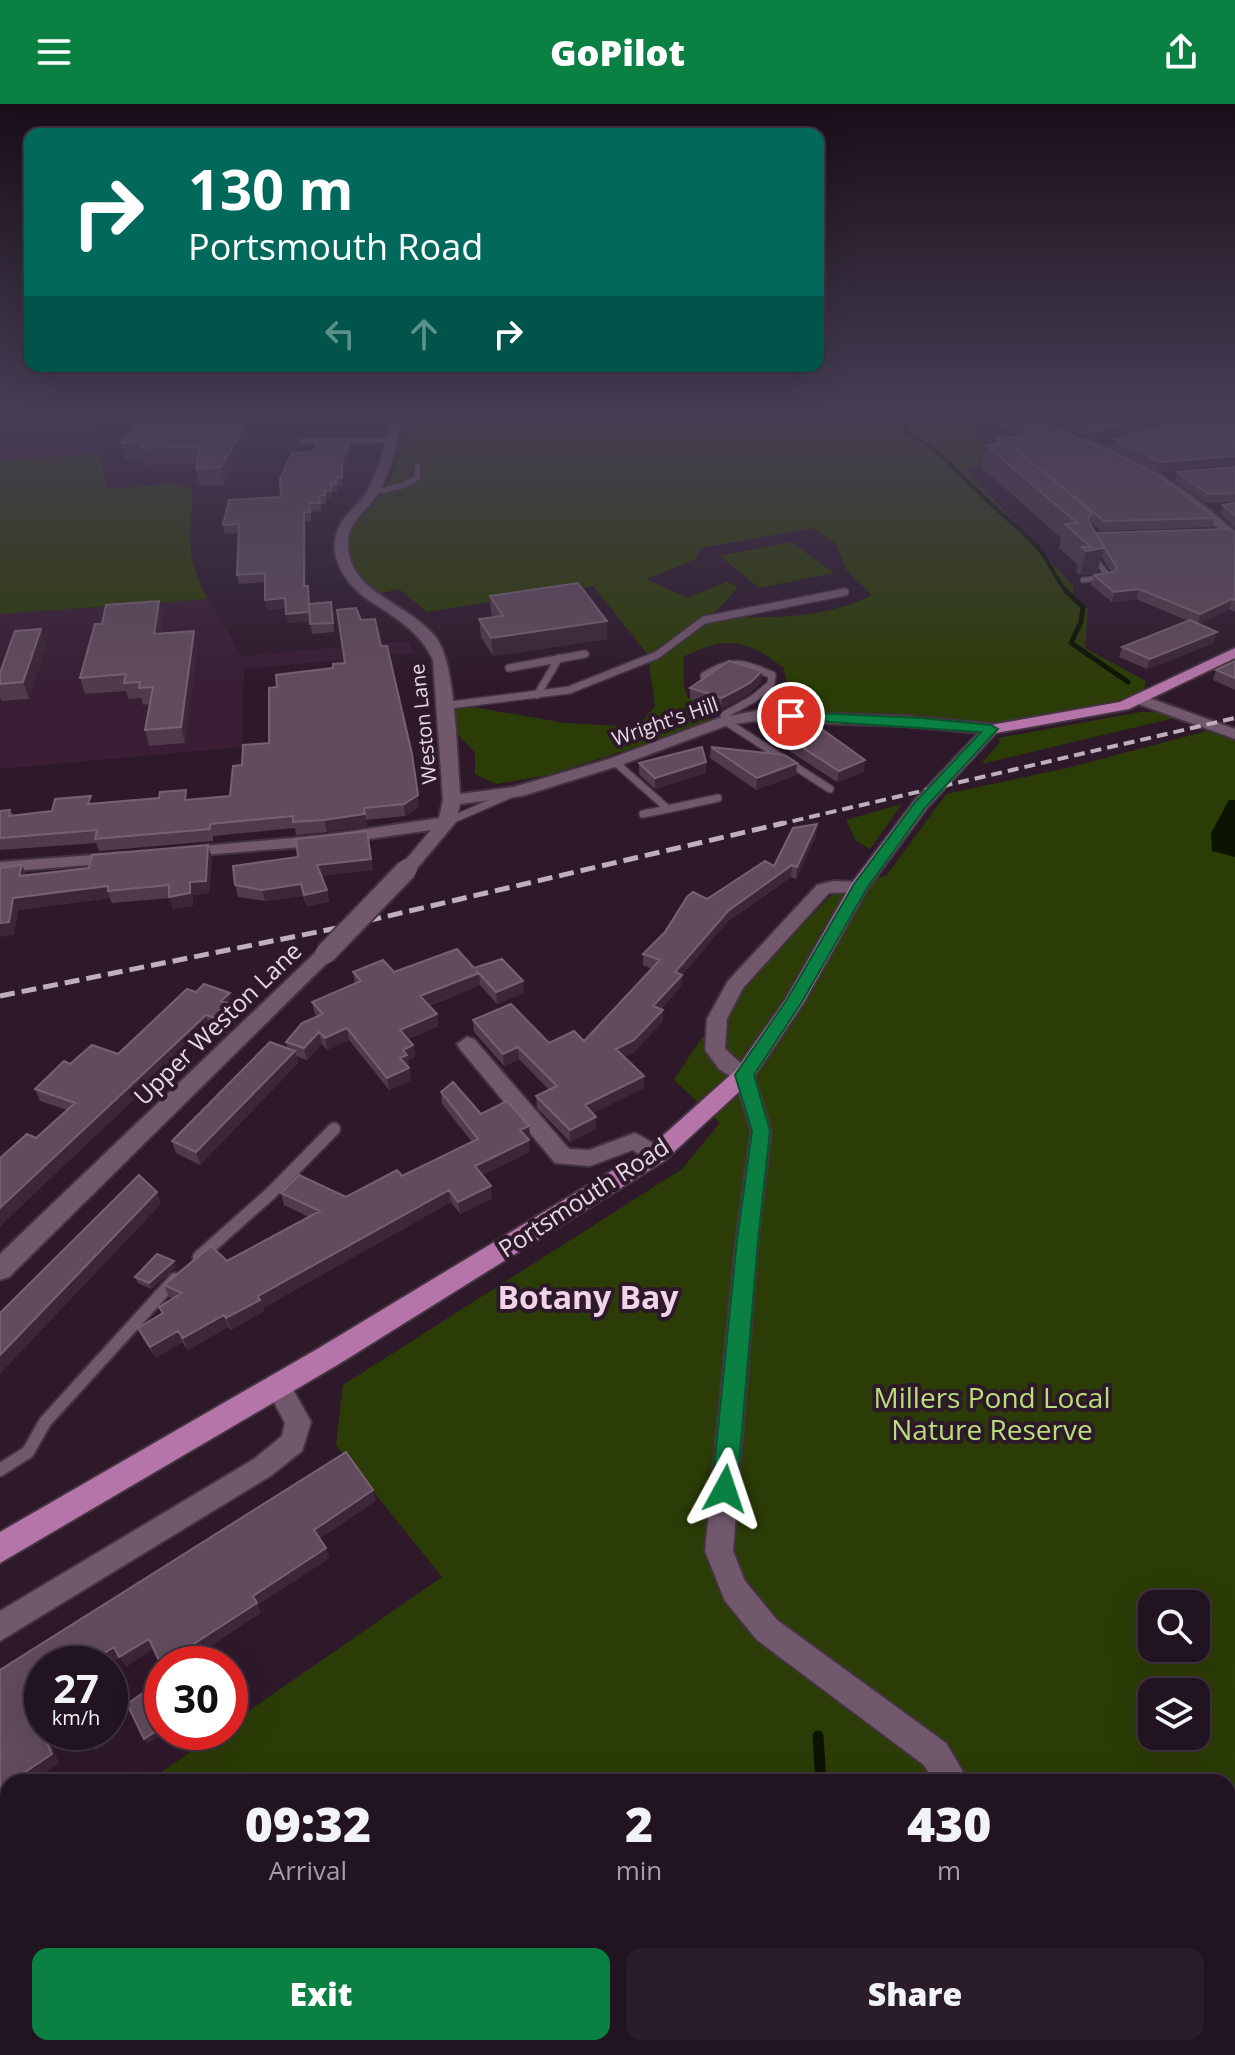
<!DOCTYPE html>
<html lang="en">
<head>
<meta charset="utf-8">
<style>
  body { margin:0; font-family:"Open Sans",sans-serif; background:#2a1c29; color:#f1f3f6; height:100vh; display:flex; flex-direction:column; font-size:30px; white-space:nowrap }
  * { box-sizing:border-box; margin:0 }
  p { font-size:26px; color:#a29ea5 }
  .icon { flex:none; width:44px; height:44px; fill:none; stroke:currentColor; stroke-width:2; stroke-linecap:round; stroke-linejoin:round }
  .map { position:relative; flex:1; overflow:hidden }
  .details { position:absolute; left:0px; top:1670px; width:1236px; height:282px; display:flex; flex-direction:column; background:#221320; border-radius:24px 24px 0 0; box-shadow:0 8px 32px #0002,0 0 0 2px #3f323e }
  .details>* { flex:none }
  .top-card { position:absolute; left:24px; top:24px; width:800px; height:244px; border-radius:16px; box-shadow:0 8px 32px #0002,0 0 0 2px #3f323e; background:#00695c; color:#fff; overflow:hidden }
  .buttons { position:absolute; left:1138px; top:1486px; display:grid; gap:16px }
  .buttons a { display:grid; place-items:center; width:72px; height:72px; border-radius:16px; background:#221320; box-shadow:0 8px 32px #0002,0 0 0 2px #3f323e; font-size:40px }
  .speed { position:absolute; left:24px; top:1542px; display:flex; gap:16px; font-size:40px; font-weight:700; text-align:center }
  .speed>* { display:grid; place-content:center; width:104px; height:104px; border-radius:50%; background:#221320; box-shadow:0 8px 32px #0002,0 0 0 2px #3f323e; line-height:1 }
  .speed small { font-size:20px; font-weight:400 }
  .speed .limit { border:12px solid #d22; background:#fff; color:#111 }
  .pin { position:absolute; display:grid; place-items:center; width:68px; height:68px; color:#fff; margin:-34px; border:4px solid #fff; border-radius:50%; box-shadow:0 2px 8px #0007 }
  .me { position:absolute; width:88px; margin:-44px; rotate:5deg; stroke-linejoin:round; filter:drop-shadow(0 0 6px #0008) }
  .turn { display:flex; align-items:center; gap:28px; height:168px; padding:0 32px; font-size:36px }
  .turn .icon { width:104px; height:104px; stroke-width:2.5 }
  .turn b { display:block; font-size:56px; line-height:68px }
  .lanes { display:flex; align-items:center; height:76px; padding:0 32px; background:#0003; justify-content:center; gap:40px; direction:ltr }
  .lanes .off { opacity:.35 }
  .eta { display:flex; justify-content:space-evenly; align-items:center; height:136px; text-align:center }
  .eta b { font-size:48px; font-weight:800; line-height:56px }
  .action { display:flex; gap:16px; margin-top:auto; padding:16px 32px }
  .action a { flex:1; height:92px; border-radius:16px; background:#0b8043; color:#fff; font-size:32px; font-weight:800; line-height:92px; text-align:center }
  .action a+a { background:#2a1c29; color:#f1f3f6 }
  header { display:flex; justify-content:space-between; align-items:center; height:104px; padding:0 32px; background:#0b8043; color:#fff; font-size:36px; font-weight:800 }
  .map>svg:first-child { display:block }
  .built { fill:#391e35 }
  .green { fill:#2c3c06; fill-rule:evenodd }
  .water { fill:#0c1401 }
  .lines { fill:none; stroke-linecap:round; stroke-linejoin:round }
  .stream-far2 { stroke:#0c1401; stroke-width:4 }
  .stream-far1 { stroke:#0c1401; stroke-width:5 }
  .stream { stroke:#0c1401; stroke-width:11 }
  .service-far2-casing { stroke:#443341; stroke-width:7 }
  .service-far1-casing { stroke:#443341; stroke-width:10 }
  .service-casing { stroke:#443341; stroke-width:16 }
  .minor-casing { stroke:#443341; stroke-width:4 }
  .tertiary-casing { stroke:#443341; stroke-width:4 }
  .primary-casing { stroke:#443341; stroke-width:4 }
  .service-far2 { stroke:#71586c; stroke-width:5 }
  .service-far1 { stroke:#71586c; stroke-width:7 }
  .service { stroke:#71586c; stroke-width:12 }
  .minor { fill:#71586c; fill-rule:evenodd }
  .tertiary { fill:#71586c; fill-rule:evenodd }
  .primary { fill:#b575a9; fill-rule:evenodd }
  .rail-far1 { stroke:#bfaebb; stroke-width:4; stroke-dasharray:11 6; stroke-linecap:butt }
  .rail { stroke:#bfaebb; stroke-width:5; stroke-dasharray:15 7; stroke-linecap:butt }
  .tertiary-bridge-casing { stroke:#443341; stroke-width:24; stroke-linecap:butt }
  .tertiary-bridge { stroke:#71586c; stroke-width:20 }
  .wall { fill:#503a4b }
  .shaded-wall { fill:#3c2638 }
  .building { fill:#614b5c; stroke:#766171; stroke-width:2 }
  .route { fill:#0b8043; stroke:#07532c; stroke-width:2 }
  .labels { text-anchor:middle; dominant-baseline:central; stroke-width:8; stroke-linejoin:round; paint-order:stroke }
  .far-street-label { font-size:20px; fill:#e7d8e3; stroke:#2e192b }
  .street-label { font-size:24px; fill:#e7d8e3; stroke:#2e192b }
  .near-park-label { font-size:28px; fill:#b9de7a; stroke:#2e192b }
  .district-label { font-size:32px; font-weight:bold; fill:#f1d3ea; stroke:#2e192b }
</style>
</head>
<body>
<header><svg class="icon" aria-label="menu" viewBox="0 0 24 24"><path d="M4 6h16M4 12h16M4 18h16"/></svg>GoPilot<svg class="icon" aria-label="share" viewBox="0 0 24 24"><path d="M12 15V3M7 8l5-5 5 5M5 13v7h14v-7"/></svg></header>
<div class="map">
<svg width="1235" height="1951" viewBox="0 0 1235 1951">
  <rect width="100%" height="100%" fill="#2e192b"/>
  <path class="built" d="M0 310H93L100 349 0 357Z
    M208 495 242 552 407 537 414 549 244 565 242 643 0 665V510Z"/>
  <path class="green" d="M411 310H972L976 332 996 361 966 365 1074 483 1073 491 1088 505 1085 544 1146 577 1144 587 1105 601 1004 619 792 608 784 564C746 535 727 531 683 553L684 583 688 594 697 598 712 619 548 671 496 680 475 670V649L451 623 452 605 473 603 565 619 637 623 655 602 648 551 593 482 427 508 399 485 374 491C358 473 337 451 350 425 358 410 376 401 384 387 397 365 403 334 411 310ZM813 424 836 440 847 467 872 491C825 515 764 515 712 512L738 483 727 478 687 494 647 475 696 455 699 446 707 443Z
    M100 349 107 385 170 380 190 384 193 393C189 438 186 454 208 495L0 510V357Z
    M791 438 834 469 759 484 720 452Z
    M1141 608H1161L1174 614 981 660 1000 638 998 634Z
    M1207 627 1235 635V1782L1228 1784V1678H147L219 1628H230V1620L442 1473 336 1341 343 1281 682 1065 720 1019 674 976 700 936 781 842 835 788 887 771 946 690 1071 663ZM1152 1500H1196V1544H1152ZM1152 1588H1196V1632H1152Z
    M902 700 870 745 856 737 846 716Z
    M106 1944H1038L1040 1951H108Z"/>
  <path class="water" d="M1229 696H1235V753L1212 747 1211 729Z"/>
  <g class="lines">
    <path class="stream-far2" d="M897 310 904 316 907 329C939 343 961 372 987 396 1003 412 1022 426 1037 443 1050 456 1054 475 1068 489"/>
    <path class="stream-far1" d="M1066 487 1083 503 1081 518 1071 539 1128 578"/>
    <path class="stream" d="M818 1632 821 1678
      M853 1944 855 1951"/>
    <g class="service-far2-casing">
      <path id="service-far2" d="M301 337 391 336
        M372 388 402 382 418 373 417 362
        M1083 476 1109 473 1094 453
        M842 489 845 488"/>
    </g>
    <g class="service-far1-casing">
      <path id="service-far1" d="M509 564 585 550
        M704 572C731 554 743 559 772 571L771 580 753 595 724 611 725 617 830 685
        M537 591 559 554
        M442 602 569 586 657 551 704 516 845 488
        M615 658 668 705 718 694
        M643 710 668 705
        M447 718 511 690"/>
    </g>
    <g class="service-casing">
      <path id="service" d="M199 1153 271 1089 334 1025
        M0 1366 28 1348 45 1318 175 1175"/>
    </g>
    <g class="minor-casing">
      <path id="minor" d="M1073 331C1133 350 1189 385 1235 428V437L1156 378 1070 336Z
        M834 777 859 778 867 783 859 788 829 789 743 884 727 915 725 945 754 971 771 1027 758 1136 733 1447 745 1477 777 1516 946 1639 969 1678H935L924 1661 757 1536 725 1497 705 1447 736 1136 751 1027 735 975 719 965 705 946 707 915 728 877 817 781Z
        M467 933 474 935 569 1045 589 1046 635 1029 664 1045 667 1051 664 1057H648L633 1046 590 1062 555 1059 460 945 457 940Z
        M277 1270 286 1273 311 1318 302 1347 272 1371 0 1537V1507L254 1355 282 1332 285 1319 265 1281 268 1273Z
        M1039 1944H1075L1077 1951H1041Z"/>
    </g>
    <g class="tertiary-casing">
      <path id="tertiary" d="M394 310H404C396 338 391 372 373 396 364 409 349 418 348 436 346 491 409 497 437 535 456 561 457 654 460 690L514 683 609 655 719 614 755 607 904 612 991 620 999 625 991 630 904 622 755 617 728 621 621 661 522 692 460 700 456 718 413 769 407 770 398 765 431 726 327 741 176 753 173 749 176 745 182 744 327 731 439 714 443 696 433 556C419 525 393 513 366 494 344 478 324 447 341 420 348 407 361 399 368 386 380 363 386 335 394 310Z
        M1138 590 1235 625V635L1133 598V592Z
        M120 749 126 750 129 754 126 758 0 768V758Z
        M325 844 335 850 332 854 9 1173 0 1176V1150L318 846Z"/>
    </g>
    <g class="primary-casing">
      <path id="primary" d="M1235 544V554L1129 605 996 629 927 704 868 784 804 898 752 976 664 1057 339 1260 0 1459V1428L319 1244 648 1045 736 966 785 896 852 779 915 696 985 622 1120 598Z"/>
    </g>
    <use href="#service-far2" class="service-far2"/>
    <use href="#service-far1" class="service-far1"/>
    <use href="#service" class="service"/>
    <use href="#minor" class="minor"/>
    <use href="#tertiary" class="tertiary"/>
    <use href="#primary" class="primary"/>
    <path class="rail-far1" d="M776 721 1235 614"/>
    <path class="rail" d="M0 892 337 824 784 719"/>
    <g class="tertiary-bridge-casing">
      <path id="tertiary-bridge" d="M325 850 407 765"/>
    </g>
    <use href="#tertiary-bridge" class="tertiary-bridge"/>
  </g>
  <path class="wall" d="M986 310H1025L1215 414 1212 423 1101 427 1088 416 1096 430 1235 428V508L1229 505 1199 520 1214 539 1147 565 1119 553 1122 543 1188 517 1136 495 1112 498 1091 481 1094 471 1111 468 1101 452 1097 469 1080 471 1076 468 1078 461 1059 444 1061 434 981 363 986 341 995 340 996 334 1024 332 989 317 990 313Z
    M1033 310H1194L1095 336Z
    M1223 310H1235V317L1224 312Z
    M247 317 250 333 224 381 200 382 196 365 197 360 145 361 144 355 125 356 121 339Z
    M1235 317V361L1158 367 1111 344 1114 335Z
    M351 335 352 343 343 366V382H337V388H332V395H326V400H321V407L311 408V417H306V482H308L310 500 331 498 334 528 312 530 310 517 288 519 286 504 267 506 265 496V478L239 480 237 471 239 429 225 430 223 421 281 393 313 348Z
    M1235 363V398L1206 399 1175 377 1177 368Z
    M1235 399V424L1220 410 1223 401Z
    M490 492 607 535 493 552 481 533 479 515 493 513 491 510Z
    M163 512 160 530 197 543 185 639 149 642 145 626 149 600 143 601 141 594 129 595 126 587 85 590 80 574Z
    M361 516 381 542 419 703 405 712 366 716 367 722 327 728 296 731 295 724 213 732V737L99 747 96 739 0 746V707L10 706 13 711 52 707 93 700 188 696 230 692 242 661 269 639 277 583 333 564 345 559Z
    M46 541 29 595 2 597 0 593V569Z
    M1235 557V586L1213 576 1216 566Z
    M762 567 761 578 749 590 721 605 690 595V584Z
    M764 619 864 668 837 678 763 630Z
    M711 643 796 671 756 686 710 654Z
    M639 659 706 669 655 685 639 670Z
    M817 720 816 732 796 775 791 773 727 818 682 871 681 882 661 905 663 917 634 948 624 953 644 972V984L593 1009 596 1013V1025L570 1038 537 1004 536 992 549 986 519 955 504 962 474 928 473 916 549 939 584 937 652 865 643 861V850L707 795 774 762Z
    M212 754 209 789 193 791V802L173 805 170 794 112 799 110 794 18 806 14 831 22 761 26 771Z
    M373 766 321 772 327 786 329 798 307 802 303 792 265 797 238 793 235 781Z
    M474 864 524 889 497 900 480 881 429 902 438 922 408 935 413 941 415 953 408 956 411 976 389 986 349 936 327 946 322 940 307 956 296 952 298 959 200 1061 176 1049 172 1037 287 944 286 938 317 913 315 910 312 898 355 880 353 868H394Z
    M187 885 233 901 240 914 227 929 210 923 0 1122V1054L36 1034 67 1006 40 997 35 985 70 960 118 950Z
    M441 988 481 1010 529 1022 530 1034 528 1035 530 1048 482 1071 492 1094 460 1110 451 1098 263 1204 264 1207 231 1226 228 1223 188 1246 182 1238 156 1254 143 1235 138 1224 162 1210 159 1203 173 1195 169 1193 164 1181 227 1157 309 1113 284 1101 281 1089 346 1093 402 1072 472 1038 442 1000Z
    M176 1163 151 1185 138 1179 135 1173Z"/>
  <path class="shaded-wall" d="M1163 310H1194L1095 336 1097 327Z
    M247 317 250 333 224 381 221 363Z
    M351 335 352 343 343 366V382L342 373V357Z
    M1235 352V361L1158 367 1160 358Z
    M331 386 332 395H326L325 387Z
    M304 408 306 417V492L304 482Z
    M1104 444 1097 469 1080 471 1086 447Z
    M308 482 310 517 288 519 286 510Z
    M1139 485 1136 495 1112 498 1114 488Z
    M285 494 286 504 267 506 265 496Z
    M1232 495 1229 505 1197 521 1200 510Z
    M159 497 163 512 158 546 154 530Z
    M607 517V535L493 552 491 534Z
    M41 525 46 541 29 595 23 578Z
    M194 527 197 543 185 639 181 623Z
    M1217 528 1214 539 1147 565 1150 555Z
    M762 567 761 578 749 590 721 605 722 594Z
    M865 656 864 668 837 678 839 667Z
    M706 658V669L655 685V674Z
    M797 659 796 671 756 686 757 674Z
    M418 691 419 703 405 712 404 700Z
    M365 710 367 722 327 728 324 716Z
    M817 720 816 732 796 775 797 763Z
    M367 727 373 766 320 772 317 761Z
    M208 741 212 754 209 789 193 791V802L173 805 169 793 190 778Z
    M22 761 27 773 19 772Z
    M792 761 791 773 727 818 682 871 681 882 653 913V902L675 868 728 807Z
    M301 780 303 792 265 797 262 786Z
    M108 782V787L110 794 18 806 14 831 0 833V819L13 794Z
    M327 786 329 798 307 802 304 791Z
    M479 869 480 881 422 904 420 892Z
    M523 877 524 889 497 900 496 888Z
    M230 889 233 901 221 897Z
    M236 902 240 914 227 929 224 917Z
    M663 906V917L634 948 616 957V945Z
    M437 910 438 922 402 938 400 926Z
    M206 911 210 923 0 1122V1104Z
    M347 924 349 936 327 946 325 934Z
    M319 928 322 940 307 956 304 944Z
    M413 941 415 953 408 956 409 963 400 954 403 946Z
    M518 943 519 955 504 962 503 950Z
    M295 947 298 959 200 1061 196 1048Z
    M409 964 411 976 389 986 387 974Z
    M644 972V984L585 1013V1001Z
    M596 1013V1025L570 1038V1026Z
    M529 1022 530 1034 521 1038 520 1026Z
    M529 1036 530 1048 476 1074 475 1062Z
    M491 1082 492 1094 460 1110 458 1098Z
    M449 1086 451 1098 263 1204 264 1207 231 1226 226 1214 258 1192Z
    M157 1088 161 1100 0 1270V1251Z
    M174 1157 176 1163 151 1185 149 1179Z
    M224 1211 228 1223 188 1246 183 1234Z
    M178 1227 182 1238 156 1254 150 1243Z
    M373 1386 376 1397 318 1436 314 1426Z
    M326 1444 330 1454 258 1501 261 1509 184 1560H164L253 1492Z
    M149 1535 155 1544 126 1563 120 1554 109 1560H87L114 1543Z
    M42 1588V1602L36 1606 42 1619V1627L29 1597Z
    M110 1623 115 1634 95 1647 91 1643 110 1626Z
    M162 1623V1628H165L147 1640 144 1635Z
    M42 1628H46L59 1659 31 1678H20L18 1673Z
    M8 1717V1730L0 1735 8 1751V1757L0 1764V1722Z
    M8 1829V1838L5 1839 0 1896V1831Z"/>
  <path class="building" d="M994 310H1025L1157 370 1215 414 1104 417 1009 339 1003 340 996 334 1043 331Z
    M1056 310H1163L1097 327Z
    M1204 310H1212L1235 317V352L1160 358 1114 335Z
    M247 317 221 363 196 365 200 343 141 344 145 338 121 339 137 318Z
    M319 335H351L342 357V373L336 374V379L331 380V386L325 387V391L319 392 320 399H309L310 408H304V482H308L309 508 286 510 285 494 265 496V469L237 471 239 420 223 421 229 396 281 393 280 375 292 349 313 348Z
    M1009 339 1091 408 1088 416 1104 444 1086 447 1082 443H1091L1065 420 1077 419 986 341Z
    M1235 363V389L1209 390 1177 368Z
    M1235 399V412L1223 401Z
    M1229 425 1235 428V496L1232 495 1200 510 1139 485 1114 488 1094 471 1113 468 1117 464 1096 429Z
    M578 479 607 517 491 534 479 515 503 512 490 492Z
    M159 497 154 530 194 527 181 623 145 626 153 583 139 584 140 578 124 579 126 570 80 574 95 520H102L106 501Z
    M331 498 333 519 310 520 309 500Z
    M356 504 361 516 375 515 381 542H387L412 650 418 691 404 700 364 704 365 710 324 716 293 718V712L210 720V725L95 735 97 726 0 734V707L10 706 9 712 52 707 55 695 91 692 88 700 159 694 160 688 186 686 185 696 230 692 233 662 242 661 243 641 269 639V584L277 583 276 571 333 564V560L345 559 337 506Z
    M1190 516 1217 528 1150 555 1122 543Z
    M41 525 23 578 0 580V569L15 527Z
    M729 557 762 567 750 579 722 594 690 584Z
    M1235 557V574L1216 566Z
    M789 610 811 624 819 623 865 656 839 667 764 619Z
    M702 643 706 658 655 674 639 659Z
    M711 643 784 651 797 659 757 674Z
    M817 720 797 763 792 761 728 807 675 868 682 871 653 902 663 906 634 936 616 945 644 972 585 1001 596 1013 570 1026 536 992 557 982 518 943 503 950 473 916 511 900 549 939 574 927 584 937 660 856 643 850 665 828 687 793 693 788 707 795 765 757 774 762 793 724Z
    M367 727 371 755 317 761 327 786 304 791 301 780 262 786 235 781 233 762 298 753 296 735Z
    M208 741 206 777 190 778V789L169 793V781L108 787V782L13 794 9 818 0 819V764L22 761 19 772 89 764 92 751Z
    M457 845 474 864 502 855 523 877 496 888 476 866 479 869 420 892 437 910 400 926 413 941 403 946 407 951 400 954 409 964 387 974 347 924 325 934 319 928 304 944 286 938 302 919 323 910 312 898 361 877 353 868 383 856 394 868Z
    M204 880 230 889 221 897 236 902 224 917 206 911 0 1104V1054L27 1030 36 1034 75 999 35 985 64 957 70 960 92 941 118 950 187 885 196 888Z
    M270 938 295 947 196 1048 172 1037Z
    M453 978 481 1010 507 997 529 1022 520 1026 529 1036 475 1062 491 1082 458 1098 449 1086 258 1192 260 1196 226 1214 224 1211 183 1234 178 1227 150 1243 138 1224 163 1209 159 1203 182 1189 164 1181 211 1142 227 1157 320 1107 281 1089 299 1071 346 1093 397 1066 402 1072 478 1035 441 988Z
    M139 1071 157 1088 0 1251V1209Z
    M157 1150 174 1157 149 1179 135 1173Z
    M346 1348 373 1386 314 1426 326 1444 253 1492 257 1499 161 1561 149 1535 119 1553 114 1543 87 1560H42V1588L29 1597 52 1650 18 1673 20 1678H8V1717L0 1722V1566Z
    M147 1586 162 1616V1623L144 1635 127 1600Z
    M110 1626 112 1629 91 1643 85 1628H110Z
    M8 1793V1829L0 1831V1796Z"/>
  <linearGradient id="sky" x2="0" y2="1"><stop stop-color="#190e18"/><stop offset="0.53" stop-color="#463e55"/><stop offset="1" stop-color="#463e55" stop-opacity="0"/></linearGradient>
  <rect width="1235" height="583" fill="url(#sky)"/>
  <path class="route" d="M791 608 921 614 991 621 998 625 926 703 867 784 802 898 754 971 770 1027 758 1136 737 1385 733 1393 725 1396 716 1393 712 1385 737 1136 752 1027 735 971 786 897 854 780 916 697 981 628 786 615V609Z"/>
  <g class="labels">
    <g class="far-street-label">
      <text transform="translate(665 617) rotate(-19)">Wright's Hill</text>
      <text transform="translate(423 620) rotate(-96)">Weston Lane</text>
    </g>
    <g class="street-label">
      <text transform="translate(217 919) rotate(-44)">Upper Weston Lane</text>
      <text transform="translate(583 1093) rotate(-33)">Portsmouth Road</text>
    </g>
    <g class="near-park-label">
      <text x="992" y="1293">Millers Pond Local<tspan x="992" dy="32">Nature Reserve</tspan></text>
    </g>
    <g class="district-label">
      <text x="588" y="1192">Botany Bay</text>
    </g>
  </g>
</svg>
<div class="buttons">
<a><svg class="icon" aria-label="search" viewBox="0 0 24 24"><circle cx="10" cy="10" r="6"/><path d="M15 15l6 6"/></svg></a>
<a><svg class="icon" aria-label="layers" viewBox="0 0 24 24"><path d="M12 4l9 5-9 5-9-5zM3 14l9 5 9-5"/></svg></a>
</div>
<div class="speed"><div>27<small>km/h</small></div><div class="limit">30</div></div>
<div class="pin" style="left:791px;top:612px;background:#d93025"><svg class="icon" aria-label="arrive" viewBox="0 0 24 24"><path d="M6 21V4h12l-3 4 3 4H6"/></svg></div>
<svg class="me" style="left:725px;top:1385px" viewBox="-20 -20 40 40"><path d="M0-17L14 15 0 8-14 15z" fill="#0b8043" stroke="#fff" stroke-width="4"/></svg>
<div class="top-card">
<div class="turn"><svg class="icon" aria-label="right" viewBox="0 0 24 24"><path d="M7 20v-9h11M14 6l5 5-5 5"/></svg><div><b>130 m</b>Portsmouth Road</div></div>
<div class="lanes"><svg class="icon off" aria-label="left" viewBox="0 0 24 24"><path d="M17 20v-9H6M10 6l-5 5 5 5"/></svg><svg class="icon off" aria-label="ahead" viewBox="0 0 24 24"><path d="M12 20V5M6 11l6-6 6 6"/></svg><svg class="icon" aria-label="right" viewBox="0 0 24 24"><path d="M7 20v-9h11M14 6l5 5-5 5"/></svg></div>
</div>
<section class="details">
<div class="eta">
<div><b>09:32</b><p>Arrival</p></div>
<div><b>2</b><p>min</p></div>
<div><b>430</b><p>m</p></div>
</div>
<div class="action"><a>Exit</a><a>Share</a></div>
</section>
</div>
</body>
</html>
